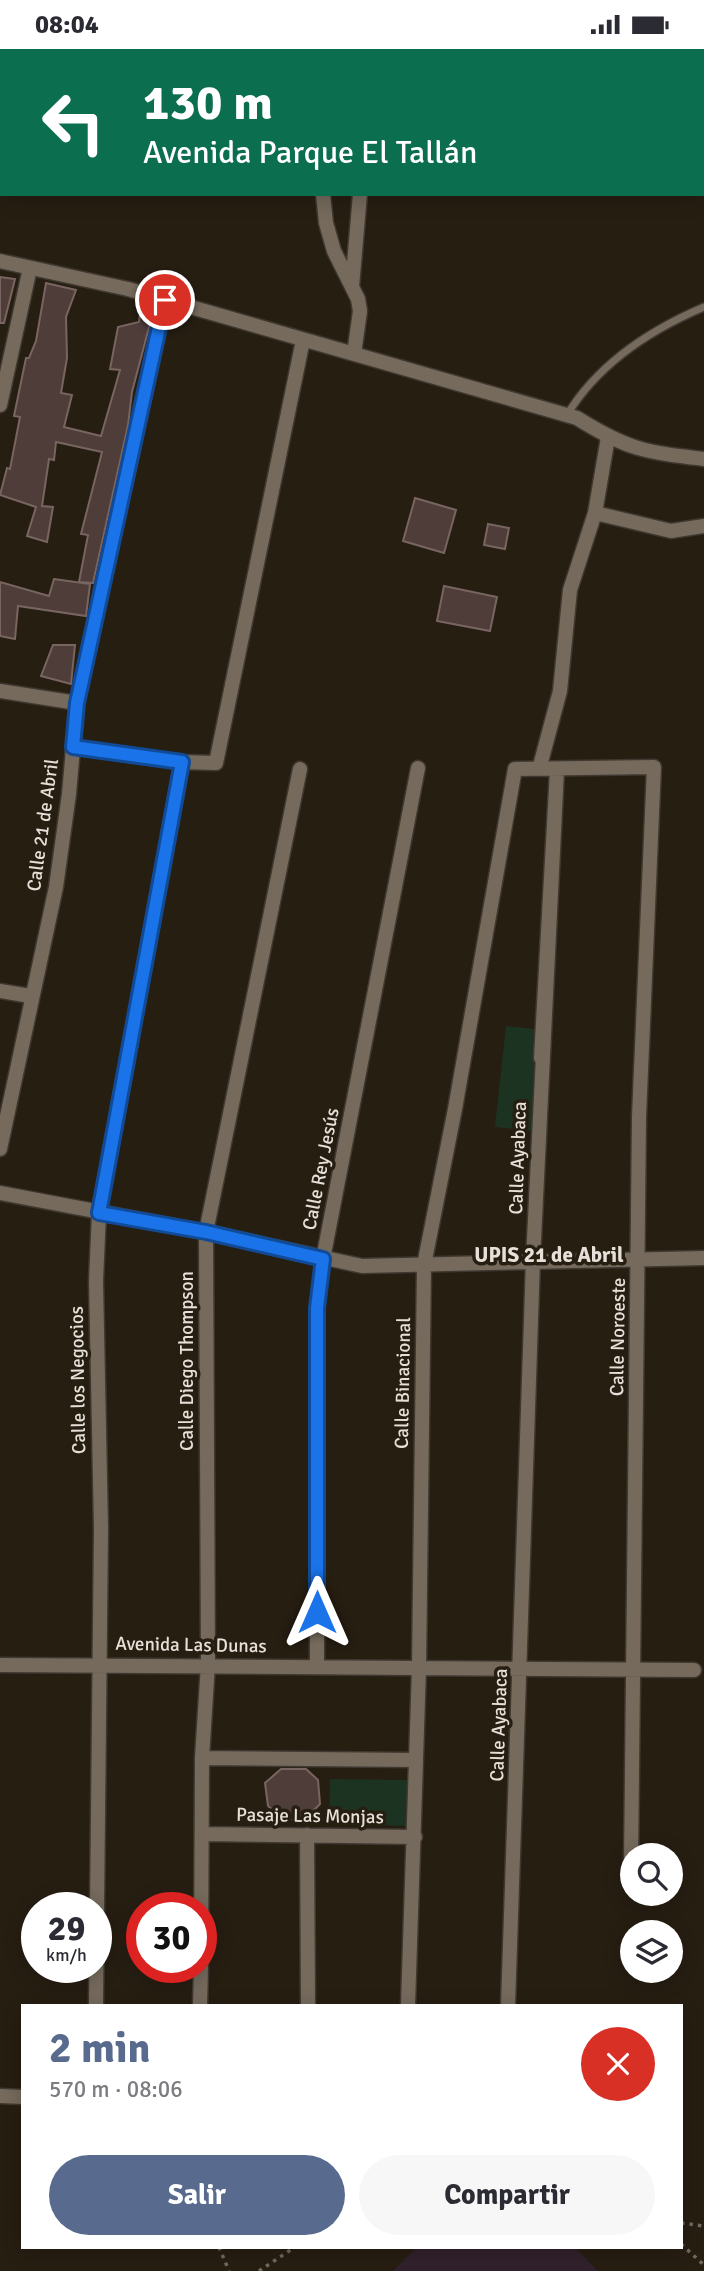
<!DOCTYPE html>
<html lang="es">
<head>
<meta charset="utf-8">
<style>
  body { margin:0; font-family:Signika,sans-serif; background:#f7f7f7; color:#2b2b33; height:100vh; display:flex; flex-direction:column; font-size:26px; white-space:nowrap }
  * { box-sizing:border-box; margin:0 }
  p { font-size:23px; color:#7c7c81 }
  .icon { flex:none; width:38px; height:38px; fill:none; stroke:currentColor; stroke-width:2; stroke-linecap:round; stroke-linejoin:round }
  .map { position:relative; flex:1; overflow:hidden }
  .panel { position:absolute; left:21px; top:1955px; width:662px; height:245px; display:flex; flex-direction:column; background:#fff; border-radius:0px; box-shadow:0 4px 18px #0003 }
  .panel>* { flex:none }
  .guide { position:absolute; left:0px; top:0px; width:705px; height:147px; box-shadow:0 4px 18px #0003; background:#0b6e4f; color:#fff; overflow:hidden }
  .fabs { position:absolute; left:620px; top:1794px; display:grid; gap:14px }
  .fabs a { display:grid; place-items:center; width:63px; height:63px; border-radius:50%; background:#fff; box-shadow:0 4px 18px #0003; font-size:35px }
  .speed { position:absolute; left:21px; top:1843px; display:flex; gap:14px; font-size:35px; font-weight:700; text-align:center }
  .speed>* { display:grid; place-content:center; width:91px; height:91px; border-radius:50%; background:#fff; box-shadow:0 4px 18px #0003; line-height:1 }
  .speed small { font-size:18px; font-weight:400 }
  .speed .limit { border:10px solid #d22; background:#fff; color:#111 }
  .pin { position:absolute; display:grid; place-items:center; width:60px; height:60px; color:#fff; margin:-30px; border:4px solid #fff; border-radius:50%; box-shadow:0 2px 7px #0007 }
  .me { position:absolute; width:77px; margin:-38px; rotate:0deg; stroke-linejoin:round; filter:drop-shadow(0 0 5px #0008) }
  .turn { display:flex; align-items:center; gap:24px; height:147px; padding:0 28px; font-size:32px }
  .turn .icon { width:91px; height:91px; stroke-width:2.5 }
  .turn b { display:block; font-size:49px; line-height:60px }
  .round { display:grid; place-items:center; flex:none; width:74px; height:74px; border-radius:37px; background:#f7f7f7 }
  .headline { display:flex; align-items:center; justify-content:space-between; height:119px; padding:0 28px }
  h1 { font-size:42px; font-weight:700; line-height:52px; color:#586b8e }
  .button { display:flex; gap:14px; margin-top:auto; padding:14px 28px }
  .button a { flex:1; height:80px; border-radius:42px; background:#586b8e; color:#fff; font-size:28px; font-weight:700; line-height:80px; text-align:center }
  .button a+a { background:#f7f7f7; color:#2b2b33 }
  .status { display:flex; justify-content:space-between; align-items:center; height:49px; padding:0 35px; background:#fff; direction:ltr }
  .status svg { height:19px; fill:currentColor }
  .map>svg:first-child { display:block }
  .industrial { fill:#31212c }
  .green { fill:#1c3321 }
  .building { fill:#4f3d3a; stroke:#786561; stroke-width:2 }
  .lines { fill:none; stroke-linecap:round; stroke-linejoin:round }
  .service-casing { stroke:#3f3830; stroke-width:10 }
  .minor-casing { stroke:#3f3830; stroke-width:17 }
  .path { stroke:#71695f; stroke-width:3.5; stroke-dasharray:3.5 5; stroke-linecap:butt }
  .service { stroke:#756a5c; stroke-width:7 }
  .minor { stroke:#756a5c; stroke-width:14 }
  .route-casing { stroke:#114b97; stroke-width:18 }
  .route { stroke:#1a73e8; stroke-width:12 }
  .labels { text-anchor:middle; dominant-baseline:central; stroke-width:7; stroke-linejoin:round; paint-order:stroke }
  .street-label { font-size:19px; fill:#e6e0d8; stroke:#271e12 }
  .neighbourhood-label { font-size:21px; font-weight:bold; fill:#e6e0d8; stroke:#271e12 }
</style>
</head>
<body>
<div class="status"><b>08:04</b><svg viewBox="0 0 49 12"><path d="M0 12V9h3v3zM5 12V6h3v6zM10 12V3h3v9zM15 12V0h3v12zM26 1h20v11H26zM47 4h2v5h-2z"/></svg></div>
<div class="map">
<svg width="704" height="2222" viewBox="0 0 704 2222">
  <rect width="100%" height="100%" fill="#271e12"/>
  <path class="industrial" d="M417 2198H575L598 2222H393Z"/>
  <path class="green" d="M506 977 544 981 533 1082 495 1078Z
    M330 1730 412 1731 411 1777 329 1775Z"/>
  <path class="building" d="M0 228 15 230 4 274H0Z
    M46 234 76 241 66 268 67 309 61 344 72 346 64 378 101 387 120 321 110 320 118 278 139 273 141 254 152 257 153 263 132 343 128 376 93 534 79 533 88 486 81 485 102 403 56 393 54 411 49 410 42 457 53 458 47 493 27 487 36 458 0 446 7 419 10 420 20 368 14 367 26 309H29L36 292Z
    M415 449 456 461 444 504 403 492Z
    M488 475 509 479 505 500 484 496Z
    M54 530 90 535 86 567 18 557 15 590 0 587V533L49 547Z
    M444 537 497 548 490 582 437 572Z
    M53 596H75L71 635 41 627Z
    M281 1720H306L318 1731 320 1755 307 1768 286 1772 268 1757 265 1734Z"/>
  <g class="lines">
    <g class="service-casing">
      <path id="service" d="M567 366C598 315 650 281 704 258"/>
    </g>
    <g class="minor-casing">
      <path id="minor" d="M243 0 246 2
        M323 145 326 174 334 202 358 250 360 262 354 305
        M0 212 128 240 577 369C628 401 645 403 704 410
        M352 238 360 145
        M0 356 30 219
        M595 464 671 482 704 477
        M0 642 77 654
        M73 698 182 713 216 714 303 291
        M541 713 560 642 570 541 595 464 608 388
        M0 942 30 947
        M0 1100 56 838 69 745 77 654 165 252
        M0 1144 206 1183 362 1217 704 1209
        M0 1616 694 1621
        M317 1618V1259L323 1210 418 719
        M202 1709 416 1711
        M204 1785 415 1788
        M307 1786 308 1956
        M201 1914 202 1709 208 1615 206 1183 300 720
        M96 1956 101 1479 96 1232 99 1164 182 713
        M200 1956 201 1918
        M408 1956 419 1619 424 1216 455 1060 515 720 654 718 639 1068 631 1816
        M508 1956 533 1211 557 721 541 1009
        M0 2047 23 2048"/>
    </g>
    <path class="path" d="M681 2174 704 2177
      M681 2195 704 2216
      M219 2198 229 2222
      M259 2222 295 2198"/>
    <use href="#service" class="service"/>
    <use href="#minor" class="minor"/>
  </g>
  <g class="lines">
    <g class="route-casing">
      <path id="route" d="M165 251 77 654 73 698 182 713 99 1164 206 1183 323 1210 317 1259V1563"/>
    </g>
    <use href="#route" class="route"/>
  </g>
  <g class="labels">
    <g class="street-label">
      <text transform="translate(43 776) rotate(-82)">Calle 21 de Abril</text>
      <text transform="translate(518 1109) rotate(-88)">Calle Ayabaca</text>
      <text transform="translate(321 1120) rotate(-79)">Calle Rey Jesús</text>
      <text transform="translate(618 1288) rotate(-89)">Calle Noroeste</text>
      <text transform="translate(187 1312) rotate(-90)">Calle Diego Thompson</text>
      <text transform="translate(78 1331) rotate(-91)">Calle los Negocios</text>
      <text transform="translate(403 1334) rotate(-89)">Calle Binacional</text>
      <text transform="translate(191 1596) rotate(1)">Avenida Las Dunas</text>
      <text transform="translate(499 1676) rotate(-88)">Calle Ayabaca</text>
      <text transform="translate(310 1767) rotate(1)">Pasaje Las Monjas</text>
    </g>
    <g class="neighbourhood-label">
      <text x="549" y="1206">UPIS 21 de Abril</text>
    </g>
  </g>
</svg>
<div class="fabs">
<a><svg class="icon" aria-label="search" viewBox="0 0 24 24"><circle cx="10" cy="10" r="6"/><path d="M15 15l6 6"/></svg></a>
<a><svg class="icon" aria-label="layers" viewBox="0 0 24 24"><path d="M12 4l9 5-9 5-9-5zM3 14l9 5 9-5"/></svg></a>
</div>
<div class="speed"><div>29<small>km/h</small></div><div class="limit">30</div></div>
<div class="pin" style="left:165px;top:251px;background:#d93025"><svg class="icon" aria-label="arrive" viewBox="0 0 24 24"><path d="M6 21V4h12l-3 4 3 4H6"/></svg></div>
<svg class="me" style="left:317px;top:1563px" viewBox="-20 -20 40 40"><path d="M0-17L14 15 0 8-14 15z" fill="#1a73e8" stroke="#fff" stroke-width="4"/></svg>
<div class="guide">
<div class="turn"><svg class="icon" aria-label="left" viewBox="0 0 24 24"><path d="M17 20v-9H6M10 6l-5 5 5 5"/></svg><div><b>130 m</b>Avenida Parque El Tallán</div></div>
</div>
<section class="panel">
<div class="headline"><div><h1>2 min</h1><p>570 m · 08:06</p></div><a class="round" style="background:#d93025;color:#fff"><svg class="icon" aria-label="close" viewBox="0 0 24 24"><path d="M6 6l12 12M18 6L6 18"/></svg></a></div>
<div class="button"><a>Salir</a><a>Compartir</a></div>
</section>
</div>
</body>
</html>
